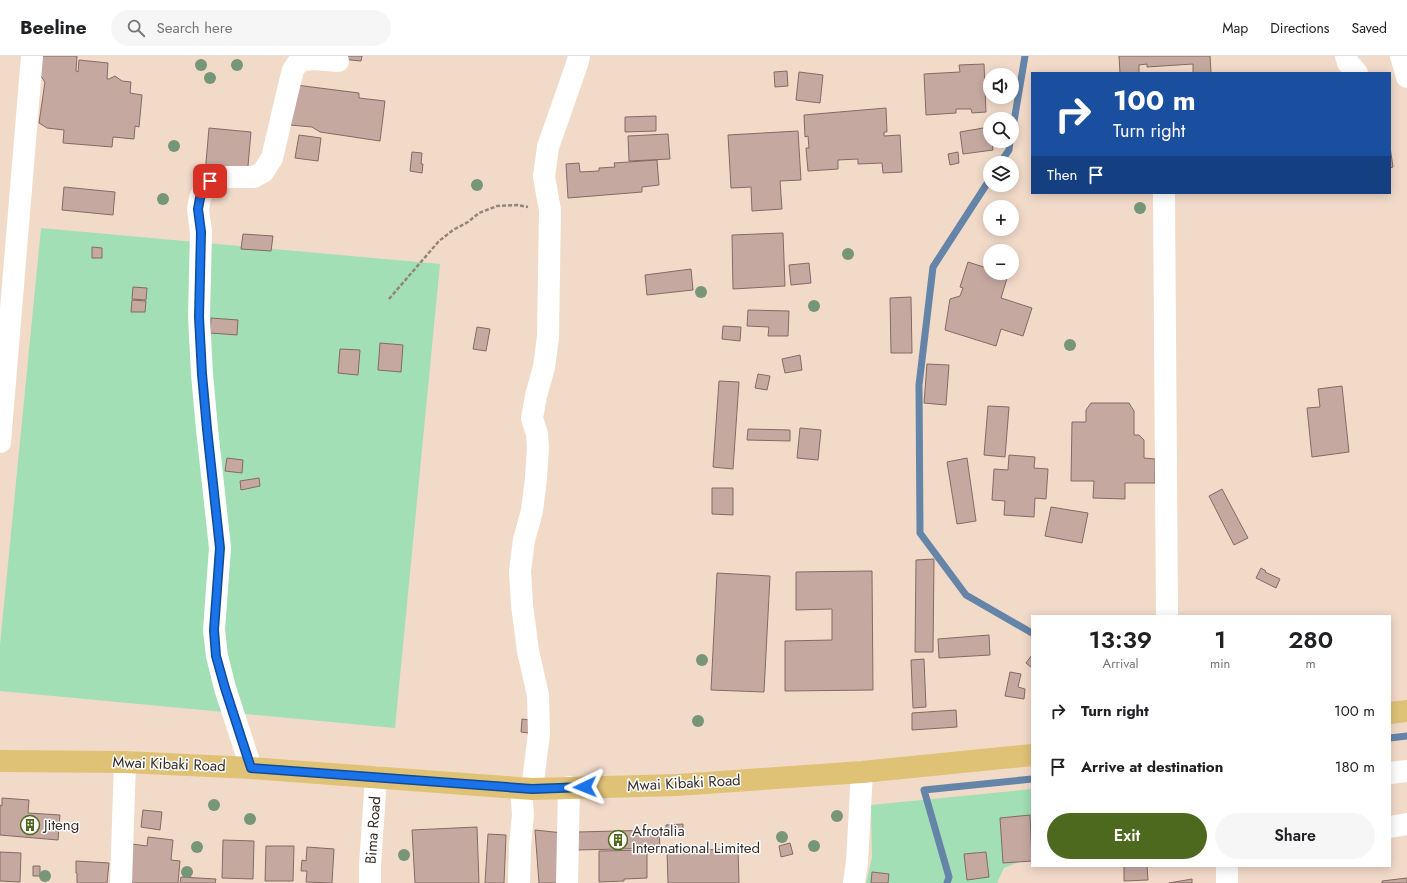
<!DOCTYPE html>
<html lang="en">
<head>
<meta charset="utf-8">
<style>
  body { margin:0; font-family:Jost,sans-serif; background:#f6f6f6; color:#202124; height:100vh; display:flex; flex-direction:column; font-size:15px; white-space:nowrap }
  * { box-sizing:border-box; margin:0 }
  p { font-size:13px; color:#757577 }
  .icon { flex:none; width:22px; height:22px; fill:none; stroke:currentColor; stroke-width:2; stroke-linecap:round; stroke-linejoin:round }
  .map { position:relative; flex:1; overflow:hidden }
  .sheet { position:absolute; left:1031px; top:559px; width:360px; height:252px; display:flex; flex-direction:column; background:#fff; border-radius:0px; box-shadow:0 2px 10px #0003 }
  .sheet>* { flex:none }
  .hud { position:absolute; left:1031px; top:16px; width:360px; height:122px; border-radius:0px; box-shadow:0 2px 10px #0003; background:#1a4fa0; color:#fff; overflow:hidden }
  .fabs { position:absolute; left:983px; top:12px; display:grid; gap:8px }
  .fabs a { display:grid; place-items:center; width:36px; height:36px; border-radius:50%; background:#fff; box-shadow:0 2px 10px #0003; font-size:20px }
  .pin { position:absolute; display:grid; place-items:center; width:34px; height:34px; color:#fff; margin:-17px; border-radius:8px; box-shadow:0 2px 6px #0006 }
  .me { position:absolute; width:44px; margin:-22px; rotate:268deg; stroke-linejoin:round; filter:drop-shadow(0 0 3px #0008) }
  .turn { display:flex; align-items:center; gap:14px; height:84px; padding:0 16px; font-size:18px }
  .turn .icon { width:52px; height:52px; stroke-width:2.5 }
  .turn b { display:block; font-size:28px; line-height:34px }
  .then { display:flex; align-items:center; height:38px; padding:0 16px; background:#0003; gap:8px; font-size:15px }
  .eta { display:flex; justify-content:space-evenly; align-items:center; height:68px; text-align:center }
  .eta b { font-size:24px; font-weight:600; line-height:28px }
  .primary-button { display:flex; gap:8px; margin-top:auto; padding:8px 16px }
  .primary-button a { flex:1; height:46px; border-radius:24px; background:#4d691d; color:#fff; font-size:16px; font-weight:600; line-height:46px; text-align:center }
  .primary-button a+a { background:#f6f6f6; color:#202124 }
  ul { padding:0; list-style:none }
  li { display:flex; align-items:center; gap:12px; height:56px; padding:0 16px }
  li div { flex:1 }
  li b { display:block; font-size:15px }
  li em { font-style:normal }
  header { display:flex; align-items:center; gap:24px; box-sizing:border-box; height:56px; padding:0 20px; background:#fff; border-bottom:1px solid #e0e0e0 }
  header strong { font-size:19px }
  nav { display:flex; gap:22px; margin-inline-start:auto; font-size:14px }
  .search { width:280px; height:36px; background:#f6f6f6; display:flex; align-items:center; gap:10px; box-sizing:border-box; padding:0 14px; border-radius:22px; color:#757577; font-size:15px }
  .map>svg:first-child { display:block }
  .green { fill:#a2dfb5 }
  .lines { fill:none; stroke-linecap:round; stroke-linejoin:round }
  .stream { stroke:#6484a8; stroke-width:7 }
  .building { fill:#c5a9a1; stroke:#846a63 }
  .path { stroke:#958478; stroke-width:2.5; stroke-dasharray:4 2; stroke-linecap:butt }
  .minor { stroke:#fff; stroke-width:22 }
  .major { stroke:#e0c277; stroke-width:22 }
  .tree { fill:#779678 }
  .route-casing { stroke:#114b97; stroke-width:10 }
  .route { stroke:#1a73e8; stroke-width:7 }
  .labels { text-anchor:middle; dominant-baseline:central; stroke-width:3; stroke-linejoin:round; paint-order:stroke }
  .street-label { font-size:15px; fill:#352c26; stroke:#fff }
  .poi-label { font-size:15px; fill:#352c26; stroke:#fff; text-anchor:start }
</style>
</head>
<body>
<header>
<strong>Beeline</strong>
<div class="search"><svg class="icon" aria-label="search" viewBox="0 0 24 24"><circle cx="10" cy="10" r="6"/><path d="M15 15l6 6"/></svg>Search here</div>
<nav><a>Map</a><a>Directions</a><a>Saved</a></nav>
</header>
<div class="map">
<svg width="1407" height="827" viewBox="0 0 1407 827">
  <rect width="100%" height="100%" fill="#f2dac9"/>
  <path class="green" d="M41 172 440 208 395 672 0 635V589Z
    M1032 733V801L1004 812 997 827H866L872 802 871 749Z"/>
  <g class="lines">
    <path class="stream" d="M1012 77 1025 0
      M1000 107 1009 94 1010 85
      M990 123 933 211 919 329 920 477 966 539 1032 577
      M1390 682 1407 680
      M947 827 949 821 924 734 1032 723"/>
  </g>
  <path class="building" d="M39 0H77L76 15 78 16 79 4 108 7 107 23H109L115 20 122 25 131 26 130 37 142 39 139 71 135 70 134 83 113 81 112 91 63 87 64 74 47 72 39 67 45 26 38 16Z
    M342 0H362L361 5 341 3Z
    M1119 0H1210L1211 17H1193V8L1147 11V8L1139 9V17H1120Z
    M984 8 986 56 972 57 971 53H956V57L926 59 924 18 960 16 959 9Z
    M787 15 788 30 775 31 774 16Z
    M799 16 823 19 820 47 796 44Z
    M296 29 359 37V42L385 45 380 85 320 76 312 71 290 69Z
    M886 52 887 76H884V80L900 79 902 116 883 117 882 107 858 108V103L838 104V113L808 115 806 92H809L808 80 805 81 804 59Z
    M656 60V75L625 76V61Z
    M989 71 990 85H992L993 94 963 98 960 76Z
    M209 72 251 76 247 121 205 118Z
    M798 75 801 124 780 125 782 153 752 155 751 131 731 132 728 79Z
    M668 78 670 103 629 105 628 80Z
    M299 79 321 82 318 105 295 102Z
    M1390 91 1393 111 1390 112Z
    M412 96 422 97 421 108H423L422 117 410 115Z
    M958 96 959 107 950 109 948 98Z
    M657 104 659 129 642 131V136L568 142 566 108 579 107 580 116 599 115V112L615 111 614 107Z
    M64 131 115 136 113 159 62 154Z
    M783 177 785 230 733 233 732 179Z
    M243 178 273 180 271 195 241 193Z
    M92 191 102 192V202H92Z
    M968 206 990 213V217H1002L1008 219 1001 242 1032 252 1023 280 1001 273 996 290 945 274 950 243 960 240 963 232 960 231Z
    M809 207 811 227 791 229 789 209Z
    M691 213 693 234 647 239 645 219Z
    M133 231 147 232 146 244 132 243Z
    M911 241 912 297H891L890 242Z
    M132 244 146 245 145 256H131Z
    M748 254 789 255 788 280H768L769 271 747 270Z
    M211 262 238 264 237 279 210 277Z
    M723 270 741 271 740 285 722 283Z
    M477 271 490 273 486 295 473 293Z
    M380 287 403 289 401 316 378 314Z
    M340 293 360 294 358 319 338 317Z
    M800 299 802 314 785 317 782 303Z
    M927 308 949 309 946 349 924 347Z
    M758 318 770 320 767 334 755 332Z
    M719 325 739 326 733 413 713 411Z
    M1342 330 1349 396 1312 401 1307 352 1320 351 1318 333Z
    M1091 347H1129L1134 355V379H1139L1144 384V402L1155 403V427H1125V443L1093 442 1094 425H1071L1072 366H1086V354Z
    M988 350 1009 351 1005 401 984 399Z
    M800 372 821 374 818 404 797 402Z
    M748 373 790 374V385L747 384Z
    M1009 399 1035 401 1034 412 1048 413 1046 443 1035 442 1034 461 1004 459 1005 445 992 444 994 413 1008 414Z
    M227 402 243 404 242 417 225 415Z
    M967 402 976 465 957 468 947 406Z
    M259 422 260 430 241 434 240 425Z
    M712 432H733V459L712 458Z
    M1222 433 1248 482 1234 489 1209 440Z
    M1051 451 1088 457 1082 487 1045 480Z
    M934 503 933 596H915L916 504Z
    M1261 512 1266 515 1265 516 1280 523 1276 532 1256 522Z
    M872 515 873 634 785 635V585L832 584V553L796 554V516Z
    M717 517 770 520 764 636 711 634Z
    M989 579 990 599 939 602 938 583Z
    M1032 599V612L1026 607Z
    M924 603 926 651 913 652 911 604Z
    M1010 616 1021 618 1018 631 1025 633 1024 643 1005 640Z
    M956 654 957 671 912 674V657Z
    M522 663 537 665 536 678 521 676Z
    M2 742 29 744 28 757 60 759 58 784 0 779V749L2 750Z
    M143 754 162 756 160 774 141 771Z
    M1030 759 1032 805 1003 807 1000 762Z
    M683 768V778L666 779V769Z
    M477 771 479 827H415L412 774Z
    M535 774 563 777V827H539Z
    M659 774 660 792 577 794V776Z
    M488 778 506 779 504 827H485Z
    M148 781 173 784 171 804 180 805 178 827H128L132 788 147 790Z
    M223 784 254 785 253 823 222 822Z
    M790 787 793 798 781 801 779 790Z
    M266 790H294L293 825H265Z
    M307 791 334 793 332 827 306 826 307 815H301L302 804 306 805Z
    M738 793 739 827H668L667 795Z
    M647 794V822L624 823V825L599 826V795Z
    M0 796 21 797 20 826 0 825Z
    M986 796 989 821 967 824 964 798Z
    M76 805 109 807 107 827H77V817H76Z
    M33 810H40V820H33Z
    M1124 810H1147L1148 824 1124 825Z
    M872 816 889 818 888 827H871Z
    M181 821 216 823 215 827H180Z
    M1407 822V827H1382V825Z
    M1192 823V827H1169Z"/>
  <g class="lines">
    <path class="path" d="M389 243 439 185 453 174 468 166 479 157 497 150 518 149 528 151"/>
    <path class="minor" d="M1346 0 1348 7 1357 17
      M1401 0 1407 21
      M1164 137 1167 560
      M0 386 32 0
      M251 712 225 632 217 600 214 574 220 492 207 373 202 318 199 261 201 176 198 153 200 142 204 133 210 125 221 121H254L263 116 272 102 288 34 293 14 297 8 304 4 314 3 338 5
      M1390 717 1407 715
      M532 733 539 678 538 639 528 595 522 549 520 515 524 484 532 455 536 422 538 392 537 378 532 362 536 340 544 311 548 281 550 154 544 121 548 91 577 8 579 0
      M1390 771 1407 768
      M1227 810V827
      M121 827 125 706
      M370 827V809L376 721
      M519 827 520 789 523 759 521 732
      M567 827 569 731
      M854 827 857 806 862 716"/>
    <path class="major" d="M1390 657 1407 655
      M0 705 125 706 251 712 532 733 677 729 862 716 1032 699"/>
  </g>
  <g class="tree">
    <circle cx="201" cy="9" r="6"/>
    <circle cx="237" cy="9" r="6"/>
    <circle cx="210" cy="22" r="6"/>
    <circle cx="174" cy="90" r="6"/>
    <circle cx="477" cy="129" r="6"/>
    <circle cx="163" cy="143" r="6"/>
    <circle cx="1140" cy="152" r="6"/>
    <circle cx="848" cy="198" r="6"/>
    <circle cx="701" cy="236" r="6"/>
    <circle cx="814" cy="250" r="6"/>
    <circle cx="1070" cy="289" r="6"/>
    <circle cx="702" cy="604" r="6"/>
    <circle cx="698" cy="665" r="6"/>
    <circle cx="214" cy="749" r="6"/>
    <circle cx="837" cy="760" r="6"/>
    <circle cx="250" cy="763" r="6"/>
    <circle cx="782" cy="781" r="6"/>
    <circle cx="814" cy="790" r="6"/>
    <circle cx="197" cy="791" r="6"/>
    <circle cx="404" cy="799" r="6"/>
    <circle cx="187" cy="816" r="6"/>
    <circle cx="45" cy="820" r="6"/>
  </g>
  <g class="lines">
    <g class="route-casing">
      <path id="route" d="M210 125 204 133 200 142 198 153 201 176 199 261 202 318 207 373 220 492 214 574 216 600 225 632 251 712 532 733 585 731"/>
    </g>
    <use href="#route" class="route"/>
  </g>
  <defs>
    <g id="building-ring" transform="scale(1)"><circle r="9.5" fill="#fff" stroke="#4d691d" stroke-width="1.5"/><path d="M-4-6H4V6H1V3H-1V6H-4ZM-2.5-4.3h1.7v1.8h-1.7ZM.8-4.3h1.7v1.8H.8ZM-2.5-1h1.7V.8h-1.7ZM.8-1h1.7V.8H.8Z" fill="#4d691d"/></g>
  </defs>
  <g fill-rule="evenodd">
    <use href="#building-ring" x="30" y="769"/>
    <use href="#building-ring" x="618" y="784"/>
  </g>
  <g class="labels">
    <g class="street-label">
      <text transform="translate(169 708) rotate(2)">Mwai Kibaki Road</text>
      <text transform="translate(684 727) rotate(-3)">Mwai Kibaki Road</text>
      <text transform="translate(373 774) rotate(-86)">Bima Road</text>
    </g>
    <g class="poi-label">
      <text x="44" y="769">Jiteng</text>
      <text x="632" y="775">Afrotalia<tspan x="632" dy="17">International Limited</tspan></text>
    </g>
  </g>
</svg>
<div class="fabs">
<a><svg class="icon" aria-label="sound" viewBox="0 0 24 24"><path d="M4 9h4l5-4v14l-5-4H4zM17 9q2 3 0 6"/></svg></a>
<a><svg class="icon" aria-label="search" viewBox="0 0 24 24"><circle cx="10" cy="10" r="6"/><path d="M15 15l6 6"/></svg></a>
<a><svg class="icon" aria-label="layers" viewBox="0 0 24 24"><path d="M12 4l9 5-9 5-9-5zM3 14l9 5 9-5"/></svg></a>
<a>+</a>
<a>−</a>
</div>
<div class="pin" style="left:210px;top:125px;background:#d93025"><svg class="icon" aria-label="arrive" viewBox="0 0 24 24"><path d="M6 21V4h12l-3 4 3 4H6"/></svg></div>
<svg class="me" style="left:585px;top:731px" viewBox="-20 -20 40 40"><path d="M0-17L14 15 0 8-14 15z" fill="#1a73e8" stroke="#fff" stroke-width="4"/></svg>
<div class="hud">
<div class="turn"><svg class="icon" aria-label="right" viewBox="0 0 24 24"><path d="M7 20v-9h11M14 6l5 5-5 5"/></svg><div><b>100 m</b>Turn right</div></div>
<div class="then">Then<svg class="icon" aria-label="arrive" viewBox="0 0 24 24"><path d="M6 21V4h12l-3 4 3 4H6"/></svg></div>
</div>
<section class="sheet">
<div class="eta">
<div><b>13:39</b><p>Arrival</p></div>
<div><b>1</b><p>min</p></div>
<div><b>280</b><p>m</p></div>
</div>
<ul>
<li><svg class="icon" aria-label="right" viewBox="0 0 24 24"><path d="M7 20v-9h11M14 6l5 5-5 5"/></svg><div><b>Turn right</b></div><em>100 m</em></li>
<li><svg class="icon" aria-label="arrive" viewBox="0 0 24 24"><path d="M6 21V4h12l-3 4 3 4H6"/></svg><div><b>Arrive at destination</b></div><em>180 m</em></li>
</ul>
<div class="primary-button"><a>Exit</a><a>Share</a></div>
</section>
</div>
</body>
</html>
